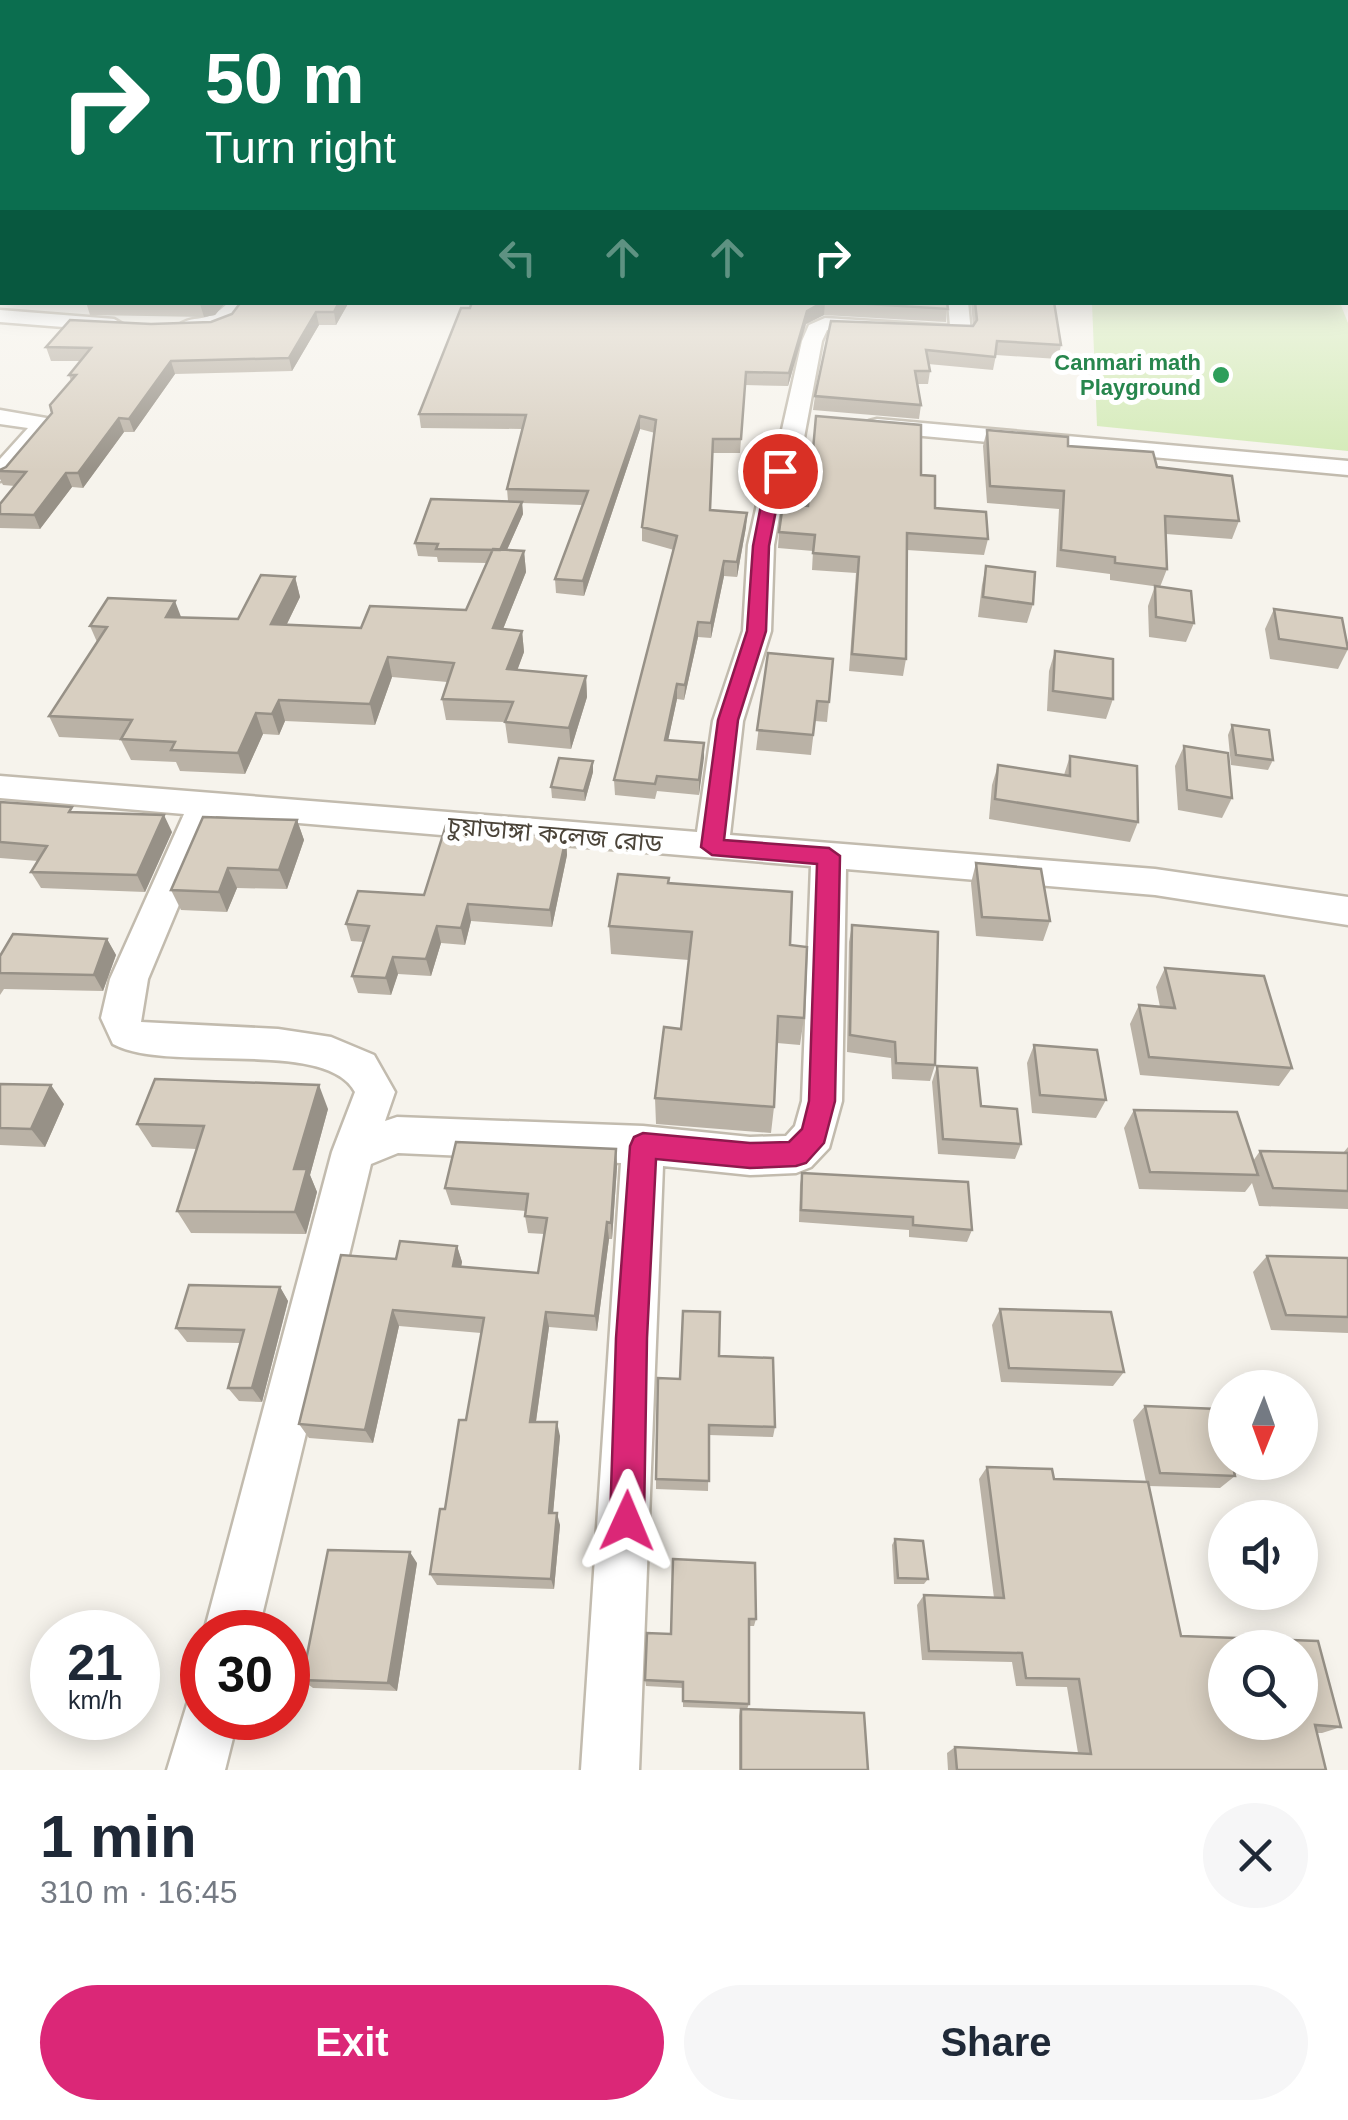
<!DOCTYPE html>
<html lang="en">
<head>
<meta charset="utf-8">
<style>
  body { margin:0; font-family:Arial,"Noto Sans Bengali",sans-serif; background:#f6f6f7; color:#1f2937; height:100vh; display:flex; flex-direction:column; font-size:38px; white-space:nowrap }
  * { box-sizing:border-box; margin:0 }
  p { font-size:32px; color:#747a83 }
  .icon { flex:none; width:55px; height:55px; fill:none; stroke:currentColor; stroke-width:2; stroke-linecap:round; stroke-linejoin:round }
  .map { position:relative; height:1770px; overflow:hidden }
  .panel { display:flex; flex-direction:column; background:#fff; flex:1 }
  .panel>* { flex:none }
  .banner { position:absolute; left:0px; top:0px; width:1350px; height:305px; box-shadow:0 5px 25px #0003; background:#0b6e4f; color:#fff; overflow:hidden }
  .needle { width:65px; rotate:181deg }
  .buttons { position:absolute; left:1208px; top:1370px; display:grid; gap:20px }
  .buttons a { display:grid; place-items:center; width:110px; height:110px; border-radius:50%; background:#fff; box-shadow:0 5px 25px #0003; font-size:50px }
  .speed { position:absolute; left:30px; top:1610px; display:flex; gap:20px; font-size:50px; font-weight:700; text-align:center }
  .speed>* { display:grid; place-content:center; width:130px; height:130px; border-radius:50%; background:#fff; box-shadow:0 5px 25px #0003; line-height:1 }
  .speed small { font-size:25px; font-weight:400 }
  .speed .limit { border:15px solid #d22; background:#fff; color:#111 }
  .pin { position:absolute; display:grid; place-items:center; width:85px; height:85px; color:#fff; margin:-42px; border:5px solid #fff; border-radius:50%; box-shadow:0 2px 10px #0007 }
  .me { position:absolute; width:110px; margin:-55px; rotate:1deg; stroke-linejoin:round; filter:drop-shadow(0 0 8px #0008) }
  .turn { display:flex; align-items:center; gap:35px; height:210px; padding:0 40px; font-size:45px }
  .turn .icon { width:130px; height:130px; stroke-width:2.5 }
  .turn b { display:block; font-size:70px; line-height:85px }
  .lanes { display:flex; align-items:center; height:95px; padding:0 40px; background:#0003; justify-content:center; gap:50px; direction:ltr }
  .lanes .off { opacity:.35 }
  .round { display:grid; place-items:center; flex:none; width:105px; height:105px; border-radius:52px; background:#f6f6f7 }
  .summary { display:flex; align-items:center; justify-content:space-between; height:170px; padding:0 40px }
  h1 { font-size:60px; font-weight:700; line-height:75px }
  .primary-button { display:flex; gap:20px; margin-top:auto; padding:20px 40px }
  .primary-button a { flex:1; height:115px; border-radius:60px; background:#db2777; color:#fff; font-size:40px; font-weight:700; line-height:115px; text-align:center }
  .primary-button a+a { background:#f6f6f7; color:#1f2937 }
  .map>svg:first-child { display:block }
  .green { fill:#d2eab5 }
  .lines { fill:none; stroke-linecap:round; stroke-linejoin:round }
  .street-casing { stroke:#c2bbae; stroke-width:5 }
  .street { fill:#fff; fill-rule:evenodd }
  .wall { fill:#bab2a6 }
  .shaded-wall { fill:#979187 }
  .building { fill:#d8cfc1; stroke:#979187; stroke-width:2.5; fill-rule:evenodd }
  .route { fill:#db2777; stroke:#8e194d; stroke-width:2.5 }
  .leisure-dot { fill:#2e9e5b; stroke:#fff; stroke-width:4 }
  .labels { text-anchor:middle; dominant-baseline:central; stroke-width:10; stroke-linejoin:round; paint-order:stroke }
  .far-leisure-label { font-size:22px; font-weight:bold; fill:#27864d; stroke:#fff; text-anchor:end }
  .street-label { font-size:25px; fill:#4b4439; stroke:#fff }
</style>
</head>
<body>
<div class="map">
<svg width="1348" height="1770" viewBox="0 0 1348 1770">
  <rect width="100%" height="100%" fill="#f6f3ec"/>
  <path class="green" d="M1092 303H1340L1348 323V451L1097 426Z"/>
  <g class="lines">
    <g class="street-casing">
      <path id="street" d="M229 302H250L226 328 186 333 176 327C195 312 204 327 229 302Z
        M948 302H968L971 333 968 337 827 330 822 341 803 443 782 500 774 545 771 631 743 721 730 835 1155 869 1348 897V925L1155 895 846 869 842 1101 829 1148 811 1167 796 1173 750 1175 663 1166 639 1770H581L621 1163 398 1153 371 1164 258 1632H204L332 1152 355 1092C326 1037 168 1074 113 1044L101 1018 110 979 184 814 0 798V776L697 832 713 721 743 631 748 545 758 500 779 443 802 341 809 325 825 318 950 326ZM216 816 811 866 802 1101 795 1126 786 1136 750 1137 643 1126 397 1117 385 1121 395 1092 374 1055 331 1037 278 1029 141 1022 148 979Z
        M0 310 114 319 124 325 114 331 0 322Z
        M0 410 52 419 55 424 9 479 0 481V459L28 428 0 424Z
        M877 419 1348 461V475L869 431 866 426 869 421Z
        M202 1692V1718H238L225 1770H167L189 1698Z"/>
    </g>
    <use href="#street" class="street"/>
  </g>
  <path class="wall" d="M86 302H226L215 315 204 317 90 315Z
    M241 302H349L336 325H319L292 371 175 374 134 432H124L83 488 72 487 40 529 0 528V504L15 486 3 485 0 479V470L6 467 52 413 71 381 69 375 80 361H51L46 347 151 324 211 322 232 314Z
    M472 302H947L946 322 824 315 806 324 788 386 745 385 740 453H712L710 510 747 513 746 527 737 577 724 576 711 638 698 637 684 700 677 699 668 740 704 743 699 795 657 791 655 799 615 795 614 780 674 550 642 541V527L655 433 640 429 584 596 556 593 555 579 582 505 522 503 523 514 507 550 524 551 526 572 503 629 522 631 524 652 517 670 586 676 587 697 571 749 508 743 505 722 446 720 442 699 447 682 392 677 375 725 285 721 279 735 263 734 245 774 180 771 176 762 131 760 121 740 59 737 49 716 97 642 90 626 181 617 238 619 295 577 300 597 287 624 361 628 466 610 487 563 438 562 437 557 418 556 415 543 508 501 507 489 522 429 421 428 419 414Z
    M971 302H1054L1061 345 1058 359 996 355 993 370 928 364 930 371 928 384H917L921 405 919 419 813 410 815 396 973 326Z
    M987 430 1157 467 1239 521 1232 539 1166 534 1167 569 1160 587 1110 580V574L1056 567 1059 509 987 503 983 446Z
    M921 475 935 508 988 539 984 555 907 550 906 659 903 676 849 671 856 573 812 570 813 551 778 548 779 532 808 506Z
    M986 566 1033 604 1027 623 978 617 982 585Z
    M1155 586 1194 623 1186 642 1149 637 1148 606Z
    M1274 609 1348 649 1338 669 1270 659 1265 629Z
    M1055 651 1113 699 1106 719 1047 711 1049 671Z
    M768 653 829 702 827 722 815 721 811 755 756 750Z
    M1232 725 1273 760 1268 770 1231 765 1228 735Z
    M1184 746 1232 798 1222 818 1178 810 1175 766Z
    M1070 756 1138 822 1130 842 989 819 992 785 998 765 1064 775Z
    M593 761V772L585 801 552 798 551 787Z
    M0 802 74 812 172 832 145 892 41 888 31 872 38 861 0 858Z
    M297 820 304 840 287 889 237 888 227 912 181 910 171 890Z
    M566 838 567 855 552 927 471 921 465 945 441 943 431 976 398 974 391 995 358 993 352 976 364 942 351 941 346 924 424 895Z
    M976 863 1050 921 1043 941 976 936 971 883Z
    M669 883 790 945 804 1018 800 1045 777 1043 774 1107 771 1133 656 1124 655 1098 681 1029 689 960 611 954 609 926Z
    M852 925 935 1065 930 1081 892 1079 891 1058 847 1052 849 942Z
    M107 939 116 955 103 991 4 989 0 995V956Z
    M1165 968 1292 1068 1279 1086 1140 1075 1130 1024 1139 1005 1160 1007 1156 987Z
    M1034 1045 1106 1100 1096 1118 1032 1113 1027 1063Z
    M937 1066 1021 1144 1015 1159 938 1154 932 1082Z
    M0 1084 64 1104 45 1147 0 1145Z
    M328 1109 310 1175 317 1192 306 1234 191 1233 177 1211 197 1149 152 1147 137 1124Z
    M1134 1110 1253 1161 1260 1151 1343 1153 1348 1147V1209L1259 1206 1252 1183 1245 1192 1139 1189 1124 1128Z
    M616 1149 617 1167 612 1239H609L597 1331 549 1327 536 1422 560 1436 553 1513 560 1525 554 1589 437 1585 430 1574 466 1420 481 1333 399 1326 373 1443 309 1438 299 1424 396 1259 457 1246 462 1262 461 1267 538 1273 544 1234 528 1233 525 1216 526 1211 451 1205 445 1188Z
    M802 1173 972 1230 967 1242 909 1237V1230L799 1222 800 1185Z
    M1267 1256 1348 1258V1333L1271 1330 1253 1272Z
    M280 1287 288 1301 262 1402 239 1401 228 1388 240 1343 187 1342 176 1328Z
    M1000 1309 1124 1372 1113 1386 1001 1382 992 1325Z
    M719 1356 775 1427 773 1437 709 1435 708 1491 656 1489V1479L680 1379Z
    M1145 1406 1235 1476 1220 1488 1149 1486 1181 1636 1341 1727 1322 1733H1316L1326 1770H948L947 1753 955 1747 1078 1753 1067 1687 1016 1686 1012 1662 922 1660 917 1605 924 1595 994 1598 979 1479 987 1467 1054 1479 1146 1482 1133 1420Z
    M895 1539 928 1579 924 1584H894L892 1545Z
    M673 1559 756 1619 754 1626H749V1704L747 1709 868 1770H739V1716L740 1709 683 1707V1688L646 1686 645 1680 671 1634Z
    M417 1563 397 1691 313 1688 302 1680Z"/>
  <path class="shaded-wall" d="M208 302H226L215 315 204 317 200 304Z
    M339 302H349L336 325 334 312Z
    M825 302 824 315 806 324 788 386 789 373 807 311Z
    M316 312 319 325 292 371 289 358Z
    M171 361 175 374 134 432 129 419Z
    M640 416V429L584 596 583 581Z
    M119 418 124 432 83 488 78 473Z
    M66 473 72 487 40 529 34 515Z
    M522 502 523 514 501 563 500 551Z
    M747 513 746 527 737 577V562Z
    M524 551 526 572 495 649 493 628Z
    M724 561V576L711 638V623Z
    M295 577 300 597 277 644 271 624Z
    M175 601 183 622 166 617Z
    M698 622V637L684 700 685 685Z
    M522 631 524 652 510 690 507 669Z
    M388 657 392 677 375 725 370 704Z
    M586 676 587 697 571 749 569 728Z
    M677 684V699L665 755V740Z
    M279 700 285 721 279 735 272 714Z
    M256 713 263 734 245 774 238 753Z
    M704 743V758L699 795V780Z
    M593 761V772L585 801 584 791Z
    M164 815 172 832 145 892 137 875Z
    M297 820 304 840 287 889 279 870Z
    M566 838 567 855 552 927 550 910Z
    M228 868 237 888 227 912 219 892Z
    M468 904 471 921 465 945 461 928Z
    M437 926 441 943 431 976 426 959Z
    M107 939 116 955 103 991 94 975Z
    M393 957 398 974 391 995 386 978Z
    M51 1085 64 1104 45 1147 31 1129Z
    M319 1085 328 1109 310 1175 317 1192 306 1234 295 1212 294 1169Z
    M616 1149 617 1167 612 1239 611 1223Z
    M607 1222 609 1239 597 1331 595 1316Z
    M457 1246 462 1262 458 1282 453 1266Z
    M280 1287 288 1301 262 1402 252 1388Z
    M393 1310 399 1326 373 1443 365 1430Z
    M546 1312 549 1327 534 1435 530 1422Z
    M557 1422 560 1436 552 1525 549 1513Z
    M557 1513 560 1525 554 1589 551 1579Z
    M410 1552 417 1563 397 1691 388 1683Z"/>
  <path class="building" d="M93 302H208L200 304Z
    M241 302H339L334 312H316L289 358 171 361 129 419 119 418 78 473H66L34 515 0 514V504L26 472 0 471V470L6 467 52 413 50 405 76 375H69L91 348 46 347 70 320 151 324 211 322 232 314Z
    M472 302H823L807 311 789 373 746 372 741 439H713L710 510 747 513 737 562 724 561 711 623 698 622 685 685 677 684 665 740 704 743 699 780 657 776 655 784 614 780 677 536 642 527 656 420 640 416 583 581 555 579 588 491 507 489 526 415 419 414 461 308H470Z
    M837 302H947L948 309Z
    M975 302H1054L1061 345 997 341 995 357 926 350 930 371H915L921 405 815 396 831 321 973 326 977 320Z
    M816 416 921 425V475L935 476V508L986 512 988 539 907 533 906 659 852 654 859 557 813 553 815 535 779 532 783 504 808 506Z
    M987 430 1068 437V446L1153 452 1157 467 1232 476 1239 521 1165 516 1167 569 1115 563V557L1061 550 1064 491 990 486Z
    M431 499 522 502 500 550 436 549 438 544 415 543Z
    M493 549 524 551 493 628 522 631 507 669 586 676 569 728 505 722 513 702 442 699 454 663 388 657 370 704 279 700 272 714 256 713 238 753 171 750 175 742 121 739 132 720 49 716 107 627 90 626 108 598 175 601 166 617 238 619 261 575 295 577 271 624 361 628 370 606 466 610Z
    M986 566 1035 572 1033 604 983 597Z
    M1155 586 1191 591 1194 623 1156 617Z
    M1274 609 1342 618 1348 649 1279 639Z
    M1055 651 1113 659V699L1053 691Z
    M768 653 833 659 829 702 817 701 813 735 757 730Z
    M1232 725 1269 730 1273 760 1236 755Z
    M1184 746 1228 753 1232 798 1187 790Z
    M1070 756 1137 766 1138 822 995 799 998 765 1070 776Z
    M559 758 593 761 584 791 551 787Z
    M0 802 72 807 69 812 164 815 137 875 31 872 47 846 0 842Z
    M203 817 297 820 279 870 228 868 219 892 171 890Z
    M446 825 566 838 550 910 468 904 461 928 437 926 426 959 393 957 386 978 352 976 369 926 346 924 358 891 424 895Z
    M976 863 1041 869 1050 921 982 917Z
    M618 874 669 878 668 883 792 892 790 945 807 947 804 1018 778 1016 774 1107 655 1098 664 1027 681 1029 692 932 609 926Z
    M852 925 938 932 935 1065 896 1063 895 1042 850 1035Z
    M13 934 107 939 94 975 0 973V956Z
    M1165 968 1264 976 1292 1068 1149 1057 1139 1005 1175 1008Z
    M1034 1045 1097 1050 1106 1100 1040 1095Z
    M937 1066 977 1068 981 1106 1017 1109 1021 1144 943 1139Z
    M155 1079 319 1085 294 1169H307L295 1212 177 1211 204 1126 137 1124Z
    M0 1084 51 1085 31 1129 0 1128Z
    M1134 1110 1237 1112 1258 1175 1150 1172Z
    M456 1142 616 1149 611 1223 607 1222 595 1316 546 1312 530 1422H557L549 1513H557L551 1579 430 1574 440 1509H445L459 1420H466L484 1318 393 1310 365 1430 299 1424 341 1255 396 1259 400 1241 457 1246 453 1266 538 1273 547 1218 525 1216 528 1194 445 1188Z
    M1260 1151 1348 1153V1191L1273 1188Z
    M802 1173 968 1182 972 1230 913 1225V1217L801 1210Z
    M1267 1256 1348 1258V1317L1286 1315Z
    M189 1285 280 1287 252 1388H228L244 1330 176 1328Z
    M1000 1309 1111 1312 1124 1372 1009 1368Z
    M683 1311 720 1312 719 1356 773 1358 775 1427 709 1425V1481L656 1479 658 1378 680 1379Z
    M1145 1406 1218 1409 1225 1436V1462H1232L1235 1476 1160 1473Z
    M987 1467 1052 1469 1054 1479 1148 1482 1181 1636 1318 1641 1341 1727 1315 1725 1326 1770H957L955 1747 1091 1754 1079 1679 1026 1678 1022 1653 929 1651 924 1595 1004 1598ZM1225 1648H1300V1722H1225Z
    M895 1539 923 1541 928 1579 898 1578Z
    M328 1550 410 1552 388 1683 302 1680Z
    M673 1559 755 1563 756 1619H749V1704L683 1701V1682L645 1680 647 1633 671 1634Z
    M741 1709 864 1713 868 1770H741Z"/>
  <linearGradient id="sky" x2="0" y2="1"><stop stop-color="#8fc1ec"/><stop offset="0.47" stop-color="#fbfaf6"/><stop offset="1" stop-color="#fbfaf6" stop-opacity="0"/></linearGradient>
  <rect width="1348" height="471" fill="url(#sky)"/>
  <path class="route" d="M780 467 788 471 778 500 769 546 766 631 738 720 724 840 829 848 840 856 835 1101 824 1143 806 1163 796 1166 750 1168 656 1159 647 1338 644 1521 639 1533 627 1538 615 1533 610 1521 616 1338 630 1146 634 1137 643 1133 750 1143 789 1142 802 1129 809 1101 817 864 712 855 701 847 718 720 747 631 753 546 762 500 772 471Z"/>
  <circle class="leisure-dot" cx="1221" cy="375" r="10"/>
  <g class="labels">
    <g class="far-leisure-label">
      <text x="1201" y="362">Canmari math<tspan x="1201" dy="25">Playground</tspan></text>
    </g>
    <g class="street-label">
      <text transform="translate(555 834) rotate(5)">চুয়াডাঙ্গা কলেজ রোড</text>
    </g>
  </g>
</svg>
<div class="buttons">
<a><svg class="needle" viewBox="-14 -14 28 28"><path d="M0-13l5 13h-10z" fill="#e53935"/><path d="M0 13l5-13h-10z" fill="#747a83"/></svg></a>
<a><svg class="icon" aria-label="sound" viewBox="0 0 24 24"><path d="M4 9h4l5-4v14l-5-4H4zM17 9q2 3 0 6"/></svg></a>
<a><svg class="icon" aria-label="search" viewBox="0 0 24 24"><circle cx="10" cy="10" r="6"/><path d="M15 15l6 6"/></svg></a>
</div>
<div class="speed"><div>21<small>km/h</small></div><div class="limit">30</div></div>
<div class="pin" style="left:780px;top:471px;background:#d93025"><svg class="icon" aria-label="arrive" viewBox="0 0 24 24"><path d="M6 21V4h12l-3 4 3 4H6"/></svg></div>
<svg class="me" style="left:627px;top:1521px" viewBox="-20 -20 40 40"><path d="M0-17L14 15 0 8-14 15z" fill="#db2777" stroke="#fff" stroke-width="4"/></svg>
<div class="banner">
<div class="turn"><svg class="icon" aria-label="right" viewBox="0 0 24 24"><path d="M7 20v-9h11M14 6l5 5-5 5"/></svg><div><b>50 m</b>Turn right</div></div>
<div class="lanes"><svg class="icon off" aria-label="left" viewBox="0 0 24 24"><path d="M17 20v-9H6M10 6l-5 5 5 5"/></svg><svg class="icon off" aria-label="ahead" viewBox="0 0 24 24"><path d="M12 20V5M6 11l6-6 6 6"/></svg><svg class="icon off" aria-label="ahead" viewBox="0 0 24 24"><path d="M12 20V5M6 11l6-6 6 6"/></svg><svg class="icon" aria-label="right" viewBox="0 0 24 24"><path d="M7 20v-9h11M14 6l5 5-5 5"/></svg></div>
</div>
</div>
<section class="panel">
<div class="summary"><div><h1>1 min</h1><p>310 m · 16:45</p></div><a class="round"><svg class="icon" aria-label="close" viewBox="0 0 24 24"><path d="M6 6l12 12M18 6L6 18"/></svg></a></div>
<div class="primary-button"><a>Exit</a><a>Share</a></div>
</section>
</body>
</html>
